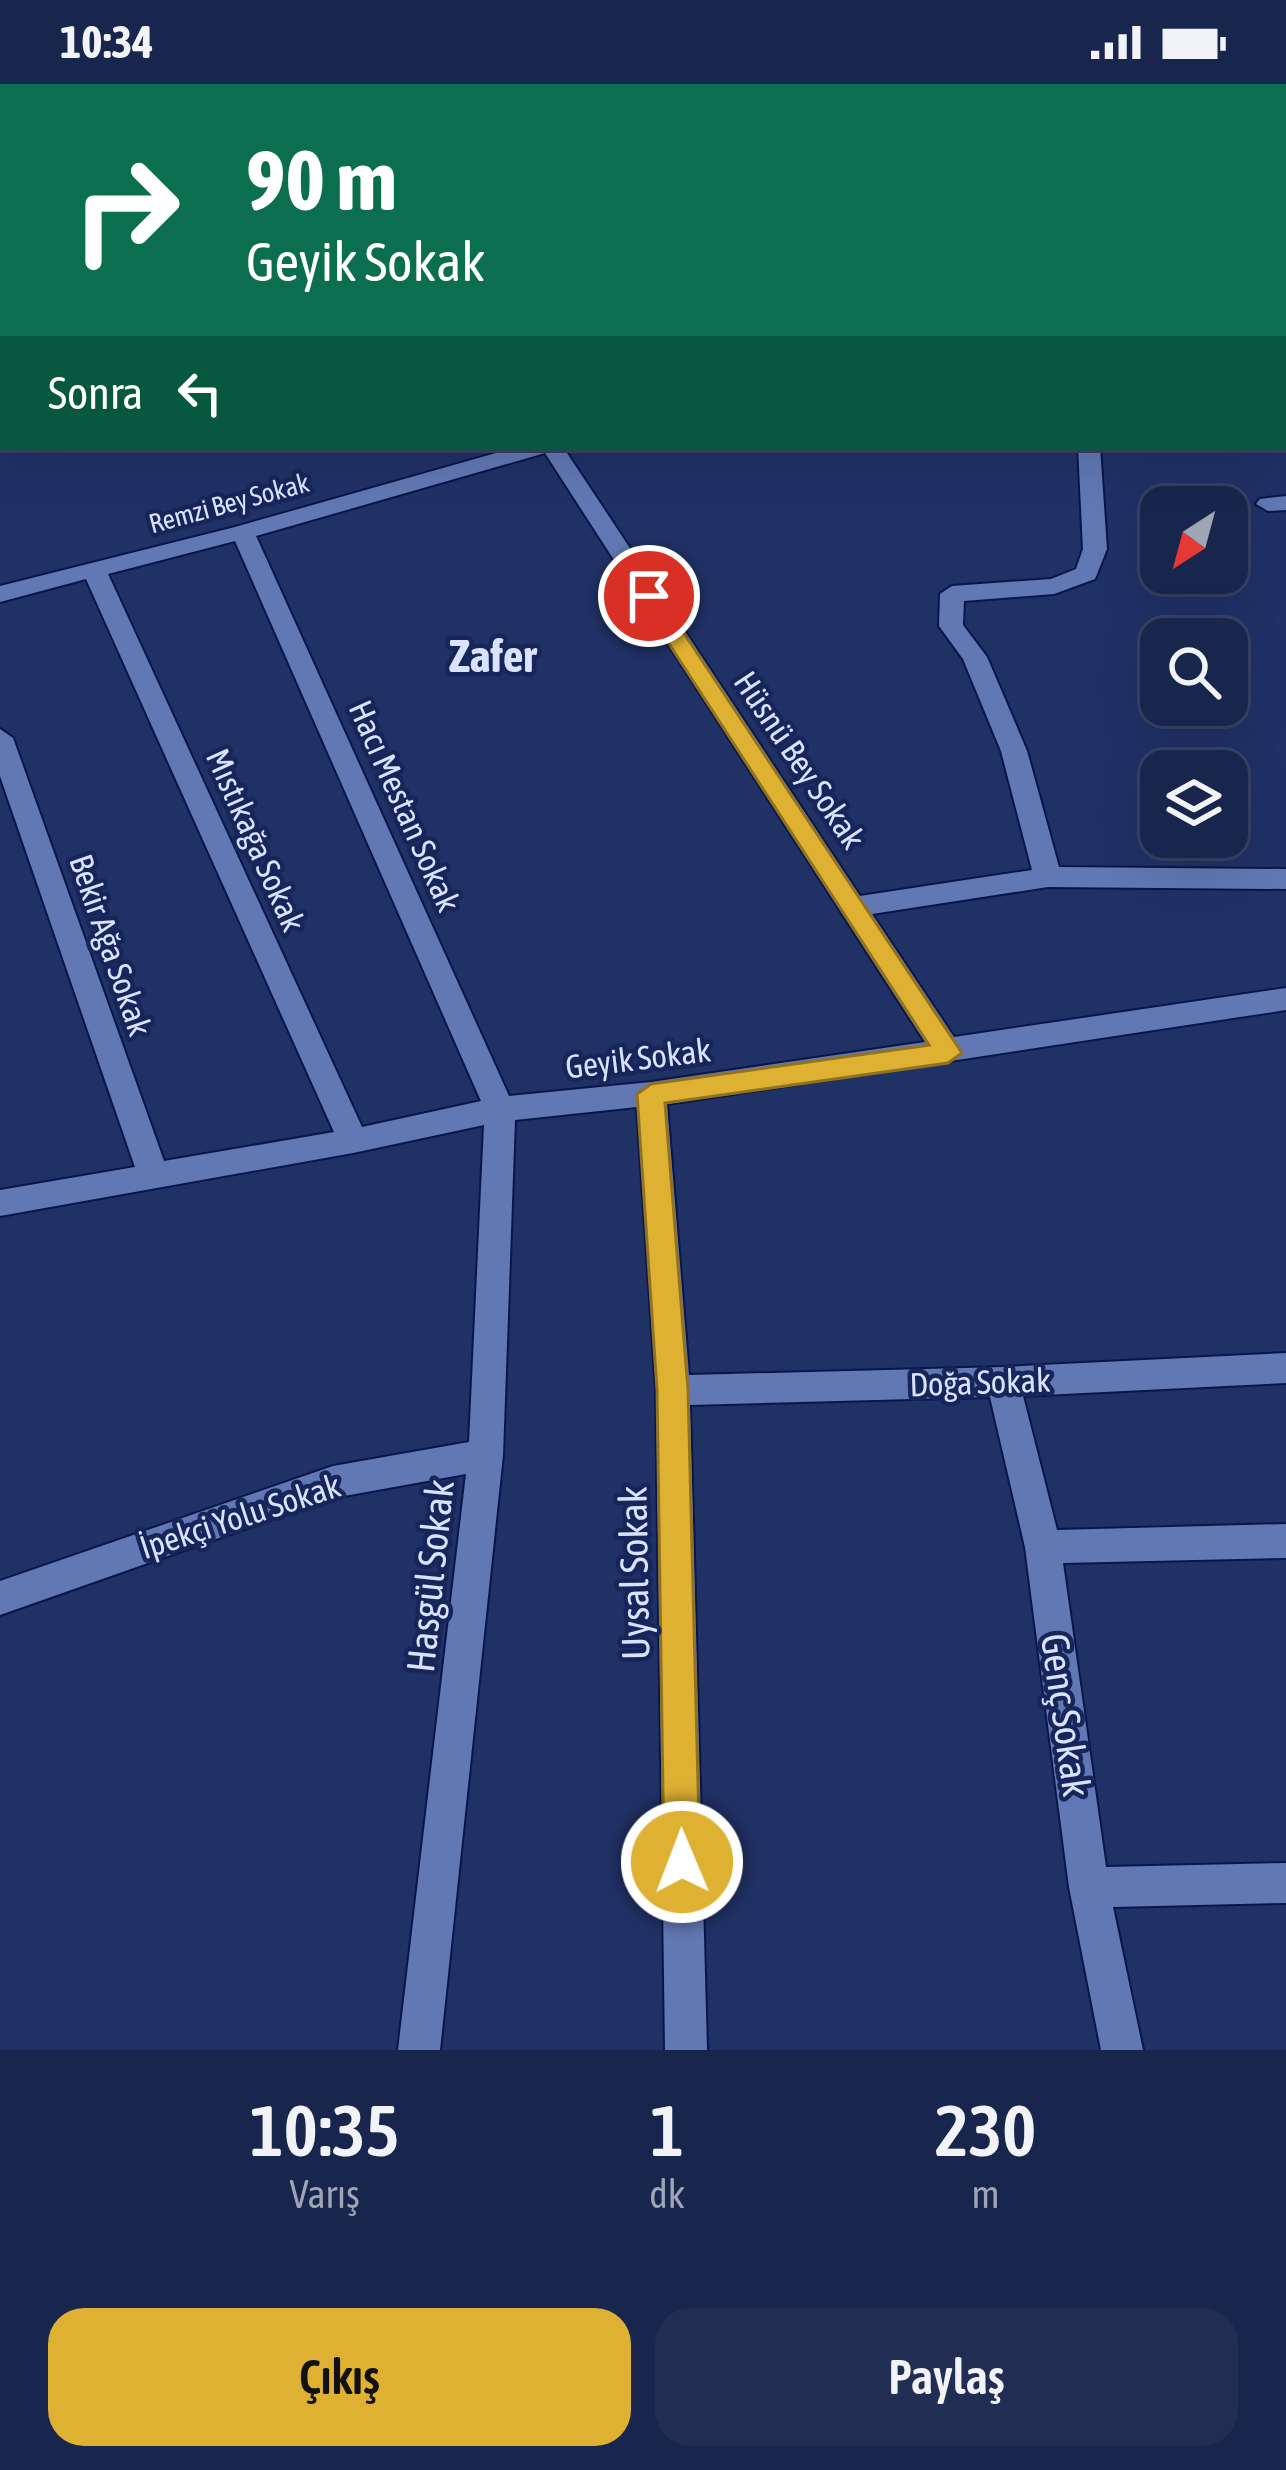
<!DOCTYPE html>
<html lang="tr">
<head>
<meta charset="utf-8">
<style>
  body { margin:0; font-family:"Asap Condensed",sans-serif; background:#212d53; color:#f1f3f6; height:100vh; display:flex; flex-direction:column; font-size:45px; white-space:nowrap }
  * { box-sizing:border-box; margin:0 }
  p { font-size:39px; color:#9fa5b5 }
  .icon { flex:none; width:66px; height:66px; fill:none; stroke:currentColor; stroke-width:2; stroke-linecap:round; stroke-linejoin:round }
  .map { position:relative; height:1966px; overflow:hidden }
  .panel { display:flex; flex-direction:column; background:#18254c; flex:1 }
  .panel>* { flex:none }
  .guide { position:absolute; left:0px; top:0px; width:1287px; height:366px; box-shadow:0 12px 48px #0002,0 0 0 3px #364264; background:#0b6e4f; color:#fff; overflow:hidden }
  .needle { width:78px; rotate:216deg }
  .fabs { position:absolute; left:1140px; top:402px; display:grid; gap:24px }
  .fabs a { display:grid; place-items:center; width:108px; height:108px; border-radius:24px; background:#18254c; box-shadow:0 12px 48px #0002,0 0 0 3px #364264; font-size:60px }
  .pin { position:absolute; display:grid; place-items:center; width:102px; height:102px; color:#fff; margin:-51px; border:6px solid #fff; border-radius:50%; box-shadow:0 3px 12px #0007 }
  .me { position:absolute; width:132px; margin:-66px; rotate:359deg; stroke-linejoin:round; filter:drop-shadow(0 0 9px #0008) }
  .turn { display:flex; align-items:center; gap:42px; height:252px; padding:0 48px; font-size:54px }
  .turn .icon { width:156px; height:156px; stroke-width:2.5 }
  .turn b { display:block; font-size:84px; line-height:102px }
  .then { display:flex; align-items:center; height:114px; padding:0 48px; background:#0003; gap:24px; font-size:45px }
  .eta { display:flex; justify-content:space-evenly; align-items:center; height:204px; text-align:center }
  .eta b { font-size:72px; font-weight:600; line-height:84px }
  .cta { display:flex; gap:24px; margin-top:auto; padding:24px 48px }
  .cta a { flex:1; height:138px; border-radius:36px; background:#deb133; color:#111; font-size:48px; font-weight:600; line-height:138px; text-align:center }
  .cta a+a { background:#212d53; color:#f1f3f6 }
  .status { display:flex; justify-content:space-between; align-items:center; height:84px; padding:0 60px; background:#18254c; direction:ltr }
  .status svg { height:33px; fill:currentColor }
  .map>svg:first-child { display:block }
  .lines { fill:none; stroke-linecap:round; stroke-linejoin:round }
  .minor-casing { stroke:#0a1649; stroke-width:4 }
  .minor { fill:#6278b4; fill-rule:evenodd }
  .route { fill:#deb133; stroke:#907321; stroke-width:3 }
  .labels { text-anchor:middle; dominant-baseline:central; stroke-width:9; stroke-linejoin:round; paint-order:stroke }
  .far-street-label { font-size:27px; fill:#d9e3fe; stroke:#17265a }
  .street-label { font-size:33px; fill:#d9e3fe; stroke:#17265a }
  .near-street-label { font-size:39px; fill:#d9e3fe; stroke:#17265a }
  .district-label { font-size:45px; font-weight:bold; fill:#d9e3fe; stroke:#17265a }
</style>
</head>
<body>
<div class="status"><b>10:34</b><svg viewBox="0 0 49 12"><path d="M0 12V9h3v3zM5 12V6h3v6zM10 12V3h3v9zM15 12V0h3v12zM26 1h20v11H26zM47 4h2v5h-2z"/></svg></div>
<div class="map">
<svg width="1286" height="1966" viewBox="0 0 1286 1966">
  <rect width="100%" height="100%" fill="#203166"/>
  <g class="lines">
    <g class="minor-casing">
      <path id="minor" d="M0 0 11 3H3L0 10Z
        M212 0H243L210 3Z
        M292 0H312L314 3H294Z
        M502 0H523L525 3H504Z
        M693 0H714L716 3H695Z
        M1055 0H1083L1085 3H1057Z
        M1222 0H1241L1243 3H1224Z
        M1266 0H1286V5L1264 3Z
        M0 169H3V181H0Z
        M3 303V317L0 318V304Z
        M517 363H563L860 812 1032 786 1001 667 963 575 939 542 940 510 952 502 1051 495 1076 485 1083 465 1078 363H1100L1107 465 1095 495 1054 510 964 517 963 541 987 573 1027 667 1059 783 1286 785V805L1048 803 872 830 954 953 1286 904V926L667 1020 689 1291 1003 1283 1286 1269V1299L1023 1312 1057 1446 1286 1440V1474L1063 1479 1106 1783 1286 1779V1819L1113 1823 1143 1966H1101L1069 1803 1025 1463 990 1313 690 1321 707 1966H665L656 1306 637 1023 515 1036 503 1371 440 1966H398L466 1390 333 1414 0 1531V1497L333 1382 469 1358 484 1041 353 1069 0 1132V1106L135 1083 0 692V645L13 654 164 1077 334 1048 86 495 0 518V502L235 443ZM545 369 925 958 651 998 509 1012 256 452ZM235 457 481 1017 362 1043 108 490Z
        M1286 412V426L1268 427 1256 420 1260 415Z"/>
    </g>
    <use href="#minor" class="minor"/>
  </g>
  <path class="route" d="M649 505 656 507 962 969 948 979 665 1019 688 1306 700 1778 695 1790 682 1796 669 1790 664 1778 657 1306 637 1010 651 1000 929 961 638 512Z"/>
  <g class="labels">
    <g class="far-street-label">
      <text transform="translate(229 419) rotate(-15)">Remzi Bey Sokak</text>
    </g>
    <g class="street-label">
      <text transform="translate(800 676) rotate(56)">Hüsnü Bey Sokak</text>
      <text transform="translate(405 722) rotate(66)">Hacı Mestan Sokak</text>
      <text transform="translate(256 756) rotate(66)">Mıstıkağa Sokak</text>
      <text transform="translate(111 861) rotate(71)">Bekir Ağa Sokak</text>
      <text transform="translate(638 974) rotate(-7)">Geyik Sokak</text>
      <text transform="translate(980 1298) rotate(-2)">Doğa Sokak</text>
      <text transform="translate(240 1432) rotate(-18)">İpekçi Yolu Sokak</text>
    </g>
    <g class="near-street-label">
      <text transform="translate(634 1489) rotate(-91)">Uysal Sokak</text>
      <text transform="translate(430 1492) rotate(-84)">Hasgül Sokak</text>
      <text transform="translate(1066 1631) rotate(82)">Genç Sokak</text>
    </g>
    <g class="district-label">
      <text x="493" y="572">Zafer</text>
    </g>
  </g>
</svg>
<div class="fabs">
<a><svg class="needle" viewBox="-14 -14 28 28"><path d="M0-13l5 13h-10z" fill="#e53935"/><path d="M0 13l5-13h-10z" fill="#9fa5b5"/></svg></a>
<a><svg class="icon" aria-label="search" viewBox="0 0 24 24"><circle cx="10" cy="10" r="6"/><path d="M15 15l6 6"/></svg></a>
<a><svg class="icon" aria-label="layers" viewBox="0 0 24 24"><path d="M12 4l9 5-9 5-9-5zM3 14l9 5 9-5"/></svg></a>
</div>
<div class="pin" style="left:649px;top:512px;background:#d93025"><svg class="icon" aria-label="arrive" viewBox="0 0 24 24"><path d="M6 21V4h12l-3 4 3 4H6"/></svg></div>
<svg class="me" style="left:682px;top:1778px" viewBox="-20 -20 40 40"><circle r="17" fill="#deb133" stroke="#fff" stroke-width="3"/><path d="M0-11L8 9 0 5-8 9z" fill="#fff"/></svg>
<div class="guide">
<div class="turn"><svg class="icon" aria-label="right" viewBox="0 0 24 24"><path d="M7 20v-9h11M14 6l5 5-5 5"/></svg><div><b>90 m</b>Geyik Sokak</div></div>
<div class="then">Sonra<svg class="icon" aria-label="left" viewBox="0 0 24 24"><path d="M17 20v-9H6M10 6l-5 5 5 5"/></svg></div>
</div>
</div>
<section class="panel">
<div class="eta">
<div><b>10:35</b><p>Varış</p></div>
<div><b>1</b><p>dk</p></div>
<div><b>230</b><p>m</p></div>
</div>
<div class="cta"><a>Çıkış</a><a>Paylaş</a></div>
</section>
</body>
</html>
